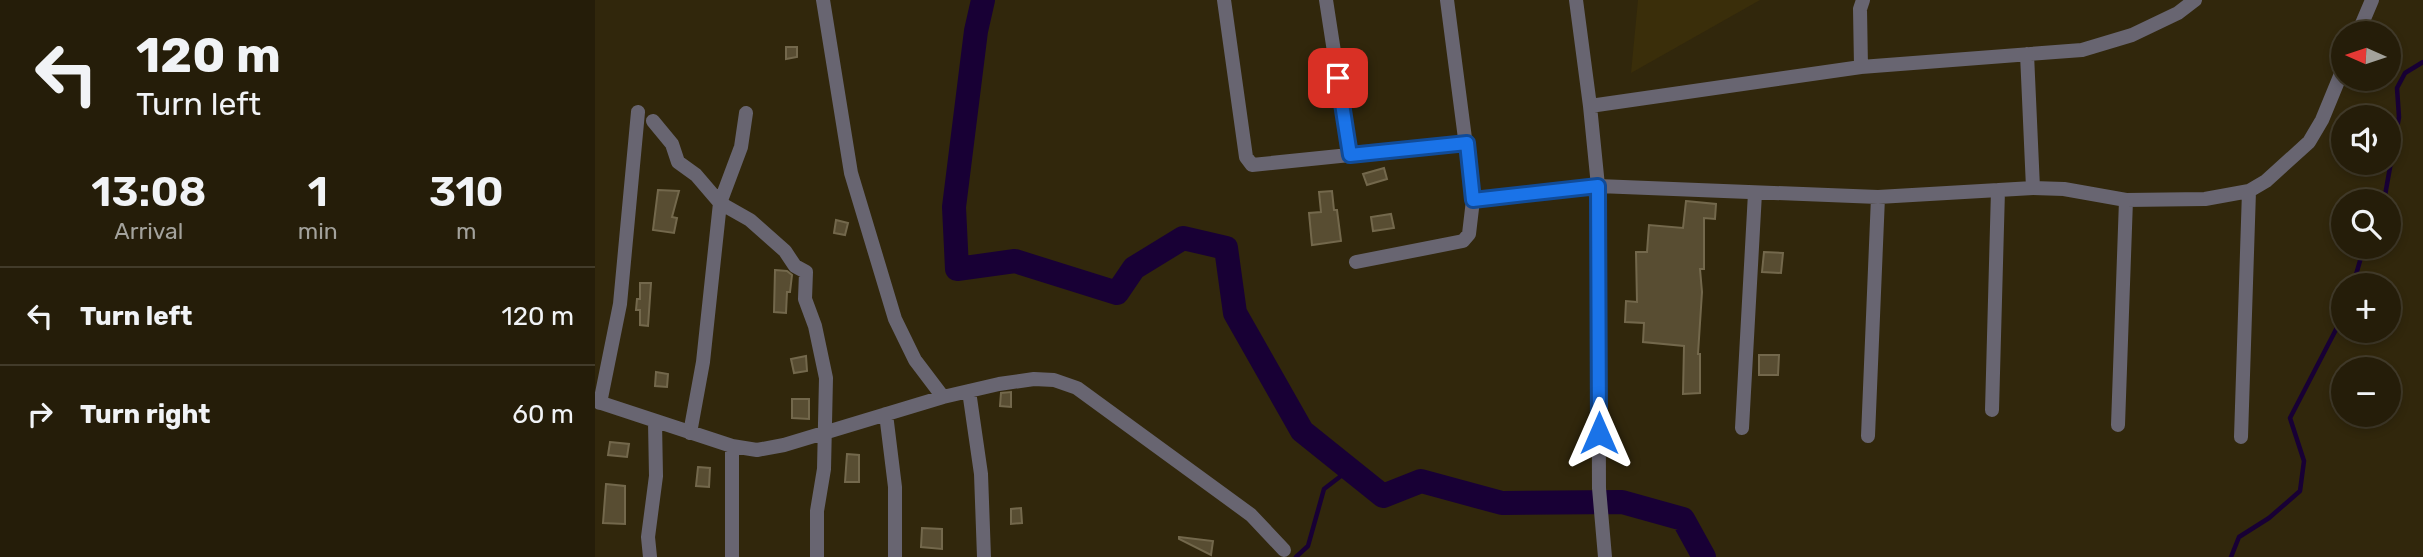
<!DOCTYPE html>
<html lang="en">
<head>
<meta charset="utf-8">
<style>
  body { margin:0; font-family:Rubik,sans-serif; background:#312a17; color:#f1f3f6; height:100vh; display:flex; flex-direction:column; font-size:26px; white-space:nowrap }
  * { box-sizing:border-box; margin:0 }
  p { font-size:23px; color:#a3a29c }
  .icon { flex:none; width:38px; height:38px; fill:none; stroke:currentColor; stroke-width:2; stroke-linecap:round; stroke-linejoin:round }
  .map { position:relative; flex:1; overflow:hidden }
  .panel { display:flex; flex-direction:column; background:#251d09; width:595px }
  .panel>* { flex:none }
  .hud { background:#251d09; color:#f1f3f6; overflow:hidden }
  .needle { width:46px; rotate:273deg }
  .fabs { position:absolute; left:1736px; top:21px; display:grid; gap:14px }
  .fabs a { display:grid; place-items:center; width:70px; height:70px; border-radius:50%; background:#251d09; box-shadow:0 4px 10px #0003,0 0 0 2px #423b2a; font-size:35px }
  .pin { position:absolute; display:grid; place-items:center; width:60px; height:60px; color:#fff; margin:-30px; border-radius:14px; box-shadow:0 4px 10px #0006 }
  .me { position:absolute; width:77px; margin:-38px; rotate:0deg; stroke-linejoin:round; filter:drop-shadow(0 0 5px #0008) }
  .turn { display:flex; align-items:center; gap:24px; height:147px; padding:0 21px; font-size:32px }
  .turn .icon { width:91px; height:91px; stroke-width:2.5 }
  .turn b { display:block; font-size:49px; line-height:60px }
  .eta { display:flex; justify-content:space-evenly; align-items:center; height:119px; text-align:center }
  .eta b { font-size:42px; font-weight:600; line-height:49px }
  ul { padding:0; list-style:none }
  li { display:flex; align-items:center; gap:21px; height:98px; padding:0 21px; border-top:2px solid #423b2a }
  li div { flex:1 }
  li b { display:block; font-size:26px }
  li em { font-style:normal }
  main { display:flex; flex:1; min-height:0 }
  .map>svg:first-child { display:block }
  .built { fill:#3a2e0a }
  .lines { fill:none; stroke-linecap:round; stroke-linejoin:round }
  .stream { stroke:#180035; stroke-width:4.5 }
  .river { stroke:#180035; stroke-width:24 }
  .building { fill:#584d32; stroke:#73684c; stroke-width:2 }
  .minor { stroke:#686571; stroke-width:14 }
  .route-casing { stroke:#114b97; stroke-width:18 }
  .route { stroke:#1a73e8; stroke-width:12 }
</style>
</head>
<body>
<main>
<section class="panel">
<div class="hud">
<div class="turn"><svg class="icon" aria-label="left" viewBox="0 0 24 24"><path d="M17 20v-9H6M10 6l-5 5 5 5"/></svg><div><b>120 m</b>Turn left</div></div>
</div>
<div class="eta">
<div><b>13:08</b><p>Arrival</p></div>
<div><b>1</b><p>min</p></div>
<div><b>310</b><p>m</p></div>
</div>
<ul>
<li><svg class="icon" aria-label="left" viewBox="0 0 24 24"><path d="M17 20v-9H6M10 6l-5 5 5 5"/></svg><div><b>Turn left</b></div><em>120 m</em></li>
<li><svg class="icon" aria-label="right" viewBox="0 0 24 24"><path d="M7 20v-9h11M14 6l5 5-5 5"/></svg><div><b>Turn right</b></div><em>60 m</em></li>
</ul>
</section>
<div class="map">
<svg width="1828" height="557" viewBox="0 0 1828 557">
  <rect width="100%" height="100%" fill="#31270c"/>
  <path class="built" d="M1043 0H1165L1036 73Z"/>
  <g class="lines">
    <path class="stream" d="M1789 201 1804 117 1802 88 1810 73 1828 62
      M1758 285 1769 247
      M701 557 713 546 729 489 755 469
      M1636 557 1644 537 1674 518 1705 491 1709 461 1695 418 1748 316"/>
    <path class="river" d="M388 0 381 31 359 207 362 269 420 261 522 293 539 268 588 238 631 248 640 313 707 431 788 496 826 481 907 503 1027 502 1088 519 1109 557"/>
  </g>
  <path class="building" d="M191 47H202V57L191 59Z
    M789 168 792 179 772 185 768 174Z
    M63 190 84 191 77 217 82 218 79 233 58 230Z
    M737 191 739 210H742L746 241 717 245 714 213 726 212 724 192Z
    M1091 201 1121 204 1120 219 1109 218V269H1105L1107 292 1103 354H1105V393L1088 394 1089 346 1048 342 1049 323 1030 322 1031 301 1042 302 1041 252H1052L1054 225 1088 228Z
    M796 214 799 228 778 231 776 217Z
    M241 220 253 223 250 235 239 233Z
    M1169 252 1188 253 1186 273 1167 272Z
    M180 270 192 271 197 275 195 292H192L191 313 179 312Z
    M45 283H56L53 326 45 325V310H41L42 299H45Z
    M1164 355H1184L1183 375H1164Z
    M211 356 212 371 199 373 196 359Z
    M61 372 73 374 72 387 60 386Z
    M416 392V407L405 406 406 393Z
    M197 399H214V419L197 418Z
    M15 442 34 444 32 457 13 455Z
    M252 454 264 455V482H250Z
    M103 467 115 468 114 487 101 486Z
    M11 484 30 486V524L8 523Z
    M426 508 427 523 416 524V509Z
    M327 528 347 529V549L326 547Z
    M584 537 618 541 616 555 584 539Z"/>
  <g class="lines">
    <path class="minor" d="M228 0 256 173 300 319 320 360 348 397
      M629 0 651 157 657 165 872 143
      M731 0 755 155
      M852 0 878 200
      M981 0 995 106 1003 186 1004 488 1010 557
      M1763 33 1777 0
      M1432 54 1438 188
      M1266 67 1265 9 1268 0
      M995 106 1266 67 1487 50 1537 35 1583 13 1600 0
      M58 121 77 144 83 162 101 175 125 203 155 220 190 251 200 266 211 272 210 299 220 326 231 378 229 469 222 511V557
      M761 262 868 241 874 234 878 200 1003 186 1283 197 1438 188 1469 189 1531 200 1610 199 1654 191 1671 181 1714 142 1727 120 1748 69
      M374 391 386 474 389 557
      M0 401 137 446 162 450 189 445 348 397 404 384 439 379 459 380 482 388 656 515 689 550
      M5 403 25 304 43 112
      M1397 410 1403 190
      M291 414 300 487V557
      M1523 425 1531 200
      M1147 428 1160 193
      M95 433 108 362 125 203 146 147 151 113
      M1273 436 1283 197
      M1646 437 1654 191
      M137 446V557
      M55 557 53 537 61 476 60 422"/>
  </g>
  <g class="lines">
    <g class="route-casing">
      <path id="route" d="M743 78 755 155 872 143 878 200 1003 186 1004 433"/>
    </g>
    <use href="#route" class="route"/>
  </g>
</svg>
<div class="fabs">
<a><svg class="needle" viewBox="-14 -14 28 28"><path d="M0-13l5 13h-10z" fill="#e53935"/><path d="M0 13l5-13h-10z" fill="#a3a29c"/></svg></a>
<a><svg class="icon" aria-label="sound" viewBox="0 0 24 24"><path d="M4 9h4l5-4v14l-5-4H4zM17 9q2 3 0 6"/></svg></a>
<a><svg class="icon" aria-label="search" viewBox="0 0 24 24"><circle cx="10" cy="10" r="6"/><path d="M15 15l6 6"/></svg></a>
<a>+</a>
<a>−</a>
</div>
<div class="pin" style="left:743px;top:78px;background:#d93025"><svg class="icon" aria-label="arrive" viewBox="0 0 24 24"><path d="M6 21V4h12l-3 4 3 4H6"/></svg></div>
<svg class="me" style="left:1004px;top:433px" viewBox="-20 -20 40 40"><path d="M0-17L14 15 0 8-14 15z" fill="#1a73e8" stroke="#fff" stroke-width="4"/></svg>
</div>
</main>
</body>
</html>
